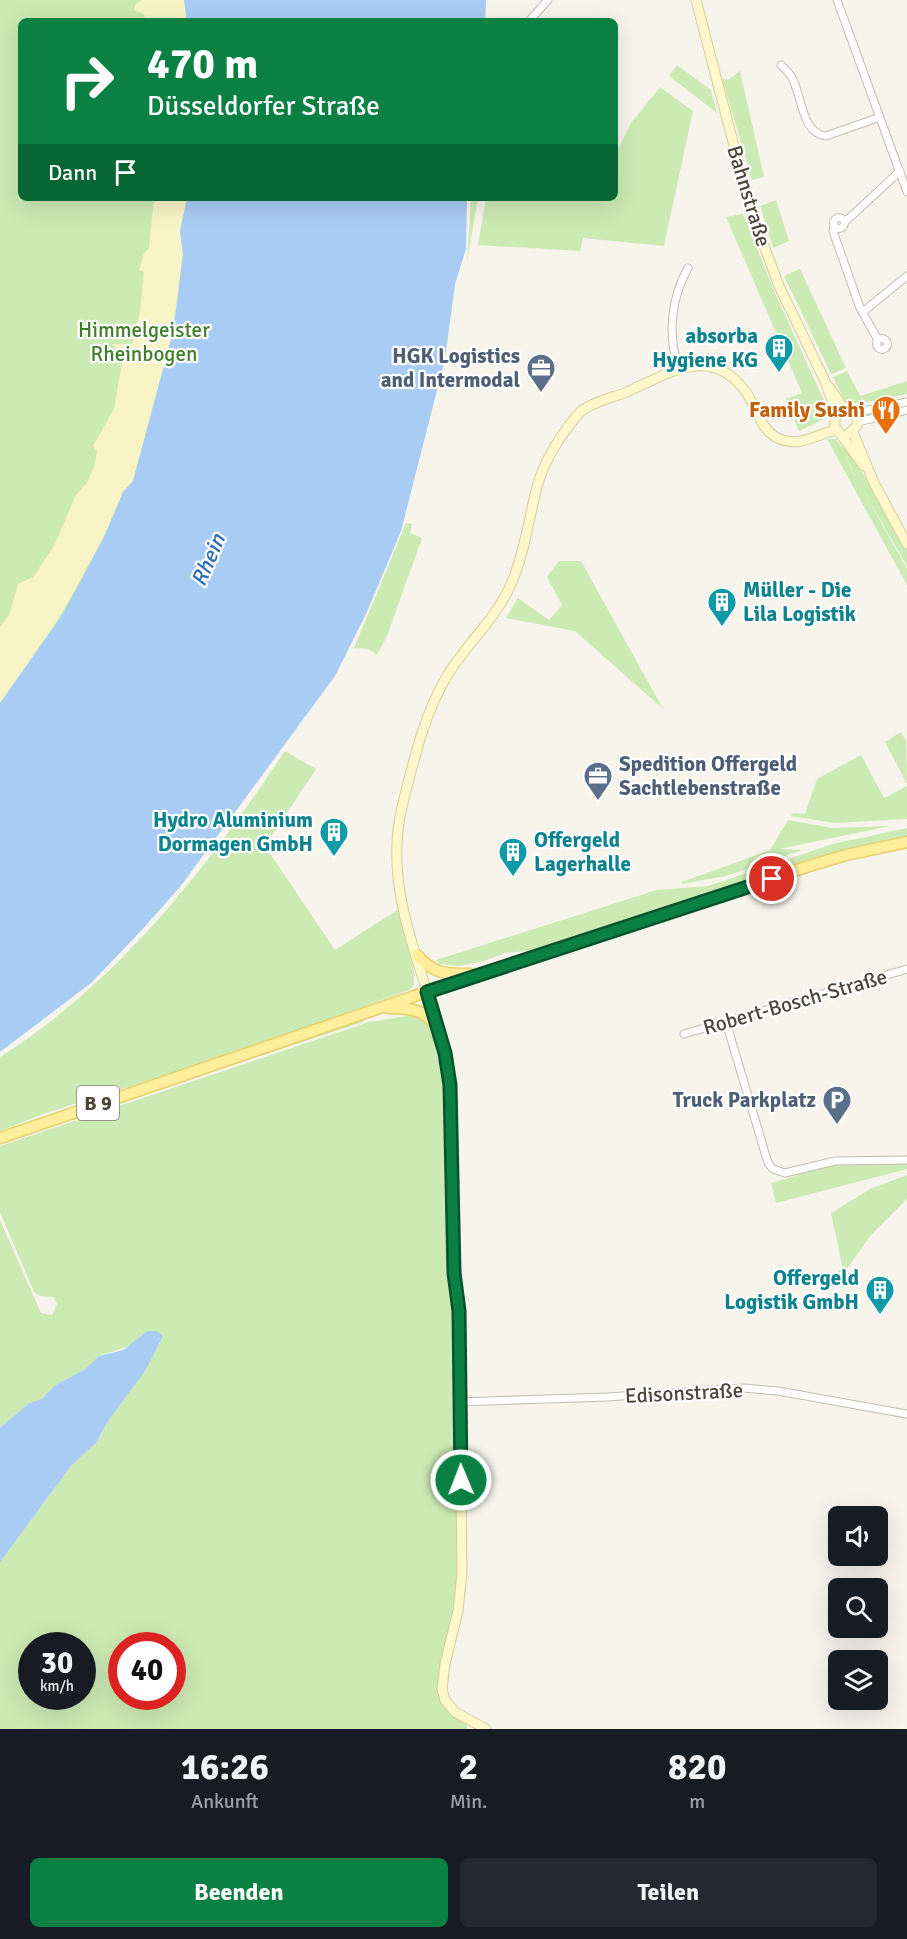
<!DOCTYPE html>
<html lang="de">
<head>
<meta charset="utf-8">
<style>
  body { margin:0; font-family:Signika,sans-serif; background:#242831; color:#f1f3f6; height:100vh; display:flex; flex-direction:column; font-size:22px; white-space:nowrap }
  * { box-sizing:border-box; margin:0 }
  p { font-size:20px; color:#9ea1a6 }
  .icon { flex:none; width:33px; height:33px; fill:none; stroke:currentColor; stroke-width:2; stroke-linecap:round; stroke-linejoin:round }
  .map { position:relative; height:1729px; overflow:hidden }
  .details { display:flex; flex-direction:column; background:#171b24; flex:1 }
  .details>* { flex:none }
  .top-card { position:absolute; left:18px; top:18px; width:600px; height:183px; border-radius:9px; box-shadow:0 6px 24px #0002; background:#0b8043; color:#fff; overflow:hidden }
  .buttons { position:absolute; left:828px; top:1506px; display:grid; gap:12px }
  .buttons a { display:grid; place-items:center; width:60px; height:60px; border-radius:9px; background:#171b24; box-shadow:0 6px 24px #0002; font-size:30px }
  .speed { position:absolute; left:18px; top:1632px; display:flex; gap:12px; font-size:30px; font-weight:700; text-align:center }
  .speed>* { display:grid; place-content:center; width:78px; height:78px; border-radius:50%; background:#171b24; box-shadow:0 6px 24px #0002; line-height:1 }
  .speed small { font-size:15px; font-weight:400 }
  .speed .limit { border:9px solid #d22; background:#fff; color:#111 }
  .pin { position:absolute; display:grid; place-items:center; width:51px; height:51px; color:#fff; margin:-26px; border:3px solid #fff; border-radius:50%; box-shadow:0 2px 6px #0007 }
  .me { position:absolute; width:66px; margin:-33px; rotate:359deg; stroke-linejoin:round; filter:drop-shadow(0 0 4px #0008) }
  .turn { display:flex; align-items:center; gap:21px; height:126px; padding:0 30px; font-size:27px }
  .turn .icon { width:78px; height:78px; stroke-width:2.5 }
  .turn b { display:block; font-size:42px; line-height:51px }
  .then { display:flex; align-items:center; height:57px; padding:0 30px; background:#0003; gap:12px; font-size:22px }
  .eta { display:flex; justify-content:space-evenly; align-items:center; height:102px; text-align:center }
  .eta b { font-size:36px; font-weight:800; line-height:42px }
  .action { display:flex; gap:12px; margin-top:auto; padding:12px 30px }
  .action a { flex:1; height:69px; border-radius:9px; background:#0b8043; color:#fff; font-size:24px; font-weight:800; line-height:69px; text-align:center }
  .action a+a { background:#242831; color:#f1f3f6 }
  .map>svg:first-child { display:block }
  .green { fill:#cceab4; fill-rule:evenodd }
  .sand { fill:#f9f4c8 }
  .water { fill:#a8ccf3 }
  .lines { fill:none; stroke-linecap:round; stroke-linejoin:round }
  .street-casing { stroke:#c2bdad; stroke-width:9 }
  .secondary-casing { stroke:#d6cd9a; stroke-width:11 }
  .primary-casing { stroke:#e7cf68; stroke-width:13 }
  .street { stroke:#fff; stroke-width:7 }
  .secondary { stroke:#fff8cc; stroke-width:9 }
  .primary { stroke:#ffee9b; stroke-width:10 }
  .route-casing { stroke:#07532c; stroke-width:15 }
  .route { stroke:#0b8043; stroke-width:10 }
  .labels { text-anchor:middle; dominant-baseline:central; stroke-width:4.5; stroke-linejoin:round; paint-order:stroke }
  .shield { fill:#fff; stroke:#817e74; stroke-width:1.5 }
  .shield-label { font-size:20px; font-weight:bold; fill:#4b4638 }
  .street-label { font-size:21px; fill:#4b4638; stroke:#fff }
  .park-label { font-size:21px; fill:#407f29; stroke:#fff }
  .culture-label { font-size:21px; font-weight:bold; fill:#0d838f; stroke:#fff; text-anchor:end }
  .service-label { font-size:21px; font-weight:bold; fill:#4e5e75; stroke:#fff; text-anchor:end }
  .food-label { font-size:21px; font-weight:bold; fill:#c56008; stroke:#fff; text-anchor:end }
  .water-label { font-size:22px; font-style:italic; fill:#2d6fbb; stroke:#fff }
</style>
</head>
<body>
<div class="map">
<svg width="907" height="1729" viewBox="0 0 907 1729">
  <rect width="100%" height="100%" fill="#f6f4eb"/>
  <path class="green" d="M0 0H323L325 21H21V198H322L0 840Z
    M677 65 711 90 717 113 669 76Z
    M740 71 764 177 752 180 722 78 728 80Z
    M660 87 693 111 664 246 583 238 580 251 478 245 486 198H615V156L631 123Z
    M471 198H478L467 262Z
    M776 200 789 241 773 248 760 206Z
    M743 214 775 293 827 407 828 417 799 431 786 399 802 393 726 217Z
    M800 269 846 368 831 374 784 276Z
    M847 371 860 396 907 381V394L862 403H846L833 377Z
    M827 439H836C845 450 849 467 857 479L841 446 844 448 846 444 907 550V566L863 490 907 569V585Z
    M406 523 412 524 410 533 422 538 387 636 377 655 368 649 354 648Z
    M559 561H581L663 709 575 631 506 618 518 598 549 620 562 605 547 577Z
    M901 732 906 741 907 784 885 742Z
    M285 751 316 769 265 846 335 950 399 909 414 972V985L409 990 244 1050 43 1114 0 1131V1057C120 981 207 868 285 751Z
    M861 755 884 798 907 786V819L834 823 791 816 793 813 805 814 817 779Z
    M788 820 832 828 891 826 779 849 803 850 726 876 682 884V882L770 850Z
    M907 828V836L854 847 768 872 764 877 547 949 505 953 484 961 458 966 439 964 436 960 657 890 708 886 833 844Z
    M419 1014C451 1044 442 1087 449 1126L458 1585 438 1683 452 1715 467 1725V1729H0V1562L71 1466 96 1443 108 1421 145 1371 152 1353 160 1343 129 1346 99 1356 85 1369 54 1386 42 1399 29 1403 0 1428V1220L41 1313 52 1315 57 1304 54 1297 39 1296 34 1292 0 1212V1146L369 1022ZM32 1646H82V1696H32ZM122 1646H172V1696H122Z
    M363 1020V1022L66 1120V1119Z
    M907 1163V1169L776 1203 771 1183 836 1164Z
    M907 1175V1199L870 1236 838 1282 834 1281 842 1265 831 1213 872 1188Z"/>
  <path class="sand" d="M142 0H184L187 21H145L144 14 134 10 136 4Z
    M154 198H187L180 231 183 255 173 332 133 481C117 499 112 522 101 542 71 597 41 655 0 703V627L9 615 18 584 33 577 54 546 76 495 87 483 95 464 97 451 93 446 114 409 123 357 112 344H132L140 312 144 272 139 270 144 253 149 248Z"/>
  <path class="water" d="M184 0H486L485 21H187Z
    M187 198H467L466 249 455 284 445 359 401 531 366 614 335 676 180 887 139 933 91 983 0 1052V703L64 612 104 537 123 492 133 481 173 332 183 255 180 231Z
    M148 1331H156L163 1336 145 1371 108 1421 96 1443 71 1466 0 1562V1428L29 1403 42 1399 54 1386 85 1369 99 1356 123 1350Z"/>
  <g class="lines">
    <g class="street-casing">
      <path id="street" d="M837 0 907 192
        M529 21 548 0
        M781 65C784 68 788 72 791 76 802 93 801 134 826 136L880 117
        M833.5 223a5.5 5.5 0 1 1 11 0a5.5 5.5 0 1 1-11 0Z
        M845 222 900 171
        M834 226 833 231 860 308 878 340
        M864 311 907 276
        M876.5 344a5.5 5.5 0 1 1 11 0a5.5 5.5 0 1 1-11 0Z
        M679 368C667 337 671 298 688 268
        M854 413 907 402
        M858 422 907 410
        M726 1022 768 1163 773 1169 785 1173 835 1161 907 1160
        M684 1034 907 969
        M460 1402 607 1397 743 1388 778 1391 907 1414"/>
    </g>
    <g class="secondary-casing">
      <path id="secondary" d="M696 0 751 211 779 286 824 379 837 414
        M829 387 845 410 857 417V426L848 434
        M845 410 835 418V427L864 466
        M853 432 874 483 907 544
        M486 1729 455 1712 445 1700 442 1689 445 1664 458 1611 462 1573 459 1311C454 1261 453 1212 452 1163 452 1136 453 1108 450 1081 437 989 379 902 402 807 413 763 424 714 447 676 467 643 497 618 512 582 526 549 529 514 539 480 547 456 564 430 581 411 595 401 612 398 627 392 669 373 711 344 746 392 756 407 761 432 780 439 800 448 818 433 837 430"/>
    </g>
    <g class="primary-casing">
      <path id="primary" d="M417 955C434 974 445 974 470 974
        M388 1008C410 1008 424 1009 437 1027
        M0 1138 441 987 809 866 846 855 907 842"/>
    </g>
    <use href="#street" class="street"/>
    <use href="#secondary" class="secondary"/>
    <use href="#primary" class="primary"/>
  </g>
  <g class="lines">
    <g class="route-casing">
      <path id="route" d="M461 1480 459 1311 454 1273 450 1085 445 1053 427 992 772 879"/>
    </g>
    <use href="#route" class="route"/>
  </g>
  <defs>
    <g id="building-pin" transform="scale(1.5)"><path d="M0 17L-7.5 6A9.5 9.5 0 1 1 7.5 6Z" fill="#0f9aa8" stroke="#fff"/><path d="M-4-6H4V6H1V3H-1V6H-4ZM-2.5-4.3h1.7v1.8h-1.7ZM.8-4.3h1.7v1.8H.8ZM-2.5-1h1.7V.8h-1.7ZM.8-1h1.7V.8H.8Z" fill="#fff"/></g>
    <g id="office-pin" transform="scale(1.5)"><path d="M0 17L-7.5 6A9.5 9.5 0 1 1 7.5 6Z" fill="#5c6f8a" stroke="#fff"/><path d="M-6-3h4V-5.5h4V-3h4V5H-6ZM-1-4.5V-3h2v-1.5ZM-6 0V1H6V0Z" fill="#fff"/></g>
    <g id="restaurant-pin" transform="scale(1.5)"><path d="M0 17L-7.5 6A9.5 9.5 0 1 1 7.5 6Z" fill="#e8710a" stroke="#fff"/><path d="M-5-6h1v4h1v-4h1v4h1v-4h1v5L-1.5 .5V6h-2V.5L-5-1ZM5-6V6H3V1.5H1.5Q1.5-4 5-6Z" fill="#fff"/></g>
    <g id="parking-pin" transform="scale(1.5)"><path d="M0 17L-7.5 6A9.5 9.5 0 1 1 7.5 6Z" fill="#5c6f8a" stroke="#fff"/><path d="M-3.5-5.5H1a3.5 3.5 0 0 1 0 7H-1V5.5H-3.5ZM-1-3.4V-.6H.8a1.4 1.4 0 0 0 0-2.8Z" fill="#fff"/></g>
  </defs>
  <g fill-rule="evenodd">
    <use href="#building-pin" x="779" y="348"/>
    <use href="#office-pin" x="541" y="368"/>
    <use href="#restaurant-pin" x="886" y="410"/>
    <use href="#building-pin" x="722" y="602"/>
    <use href="#office-pin" x="598" y="776"/>
    <use href="#building-pin" x="334" y="832"/>
    <use href="#building-pin" x="513" y="852"/>
    <use href="#parking-pin" x="837" y="1100"/>
    <use href="#building-pin" x="880" y="1290"/>
  </g>
  <g class="labels">
    <rect class="shield" x="77" y="1086" width="42" height="34" rx="4.5"/>
    <g class="shield-label">
      <text x="98" y="1103">B 9</text>
    </g>
    <g class="street-label">
      <text transform="translate(749 196) rotate(73)">Bahnstraße</text>
      <text transform="translate(795 1002) rotate(-16)">Robert-Bosch-Straße</text>
      <text transform="translate(684 1393) rotate(-3)">Edisonstraße</text>
    </g>
    <g class="park-label">
      <text x="144" y="330">Himmelgeister<tspan x="144" dy="24">Rheinbogen</tspan></text>
    </g>
    <g class="culture-label">
      <text x="758" y="336">absorba<tspan x="758" dy="24">Hygiene KG</tspan></text>
      <text x="743" y="590" text-anchor="start">Müller - Die<tspan x="743" dy="24">Lila Logistik</tspan></text>
      <text x="313" y="820">Hydro Aluminium<tspan x="313" dy="24">Dormagen GmbH</tspan></text>
      <text x="534" y="840" text-anchor="start">Offergeld<tspan x="534" dy="24">Lagerhalle</tspan></text>
      <text x="859" y="1278">Offergeld<tspan x="859" dy="24">Logistik GmbH</tspan></text>
    </g>
    <g class="service-label">
      <text x="520" y="356">HGK Logistics<tspan x="520" dy="24">and Intermodal</tspan></text>
      <text x="619" y="764" text-anchor="start">Spedition Offergeld<tspan x="619" dy="24">Sachtlebenstraße</tspan></text>
      <text x="816" y="1100">Truck Parkplatz</text>
    </g>
    <g class="food-label">
      <text x="865" y="410">Family Sushi</text>
    </g>
    <g class="water-label">
      <text transform="translate(208 560) rotate(-67)">Rhein</text>
    </g>
  </g>
</svg>
<div class="buttons">
<a><svg class="icon" aria-label="sound" viewBox="0 0 24 24"><path d="M4 9h4l5-4v14l-5-4H4zM17 9q2 3 0 6"/></svg></a>
<a><svg class="icon" aria-label="search" viewBox="0 0 24 24"><circle cx="10" cy="10" r="6"/><path d="M15 15l6 6"/></svg></a>
<a><svg class="icon" aria-label="layers" viewBox="0 0 24 24"><path d="M12 4l9 5-9 5-9-5zM3 14l9 5 9-5"/></svg></a>
</div>
<div class="speed"><div>30<small>km/h</small></div><div class="limit">40</div></div>
<div class="pin" style="left:772px;top:879px;background:#d93025"><svg class="icon" aria-label="arrive" viewBox="0 0 24 24"><path d="M6 21V4h12l-3 4 3 4H6"/></svg></div>
<svg class="me" style="left:461px;top:1480px" viewBox="-20 -20 40 40"><circle r="17" fill="#0b8043" stroke="#fff" stroke-width="3"/><path d="M0-11L8 9 0 5-8 9z" fill="#fff"/></svg>
<div class="top-card">
<div class="turn"><svg class="icon" aria-label="right" viewBox="0 0 24 24"><path d="M7 20v-9h11M14 6l5 5-5 5"/></svg><div><b>470 m</b>Düsseldorfer Straße</div></div>
<div class="then">Dann<svg class="icon" aria-label="arrive" viewBox="0 0 24 24"><path d="M6 21V4h12l-3 4 3 4H6"/></svg></div>
</div>
</div>
<section class="details">
<div class="eta">
<div><b>16:26</b><p>Ankunft</p></div>
<div><b>2</b><p>Min.</p></div>
<div><b>820</b><p>m</p></div>
</div>
<div class="action"><a>Beenden</a><a>Teilen</a></div>
</section>
</body>
</html>
